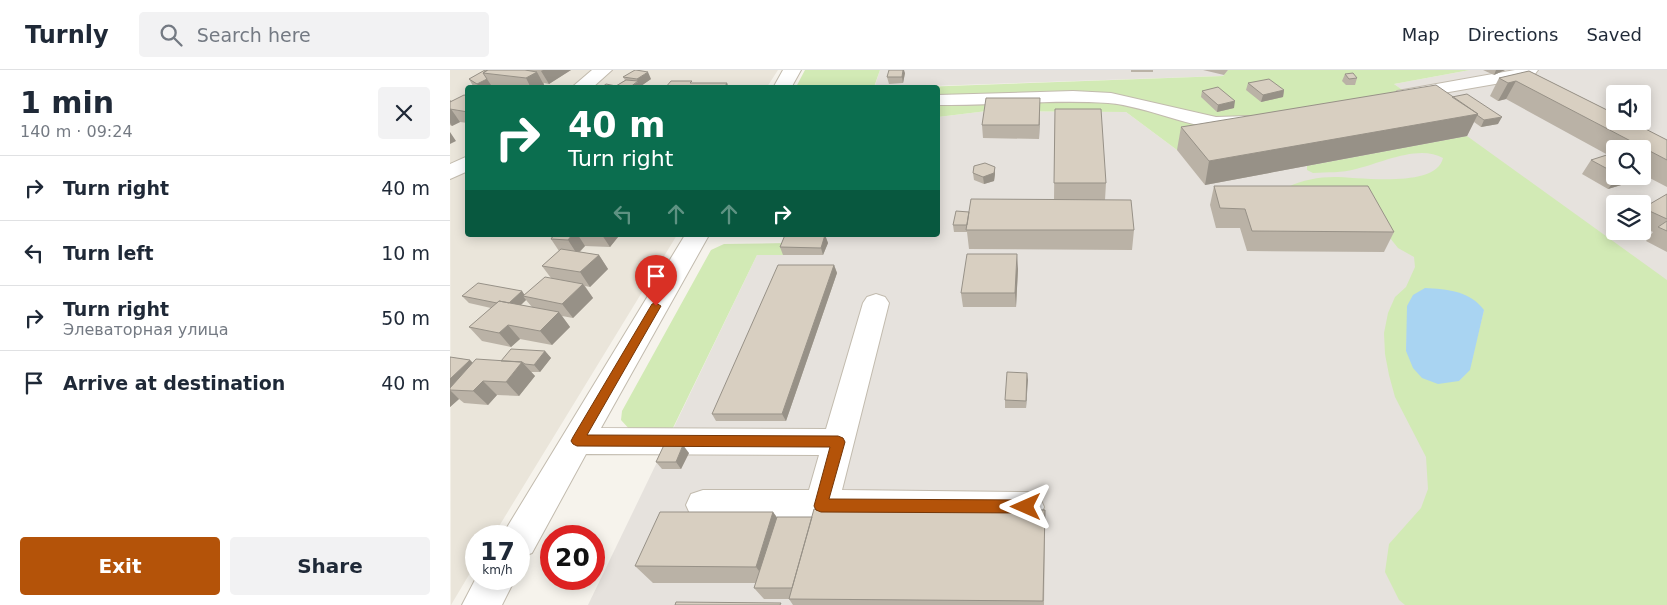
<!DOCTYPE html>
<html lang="en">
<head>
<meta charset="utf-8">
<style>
  body { margin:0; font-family:"DejaVu Sans",sans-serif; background:#f2f2f3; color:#1f2937; height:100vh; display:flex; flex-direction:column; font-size:19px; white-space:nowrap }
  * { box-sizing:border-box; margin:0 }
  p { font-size:16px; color:#747a83 }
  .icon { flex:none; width:28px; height:28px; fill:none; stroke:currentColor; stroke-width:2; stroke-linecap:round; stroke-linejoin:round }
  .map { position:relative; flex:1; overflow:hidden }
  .details { display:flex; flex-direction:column; background:#fff; width:450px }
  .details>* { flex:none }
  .hud { position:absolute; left:15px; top:15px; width:475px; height:152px; border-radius:5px; box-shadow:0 2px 12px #0003; background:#0b6e4f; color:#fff; overflow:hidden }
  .controls { position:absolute; left:1156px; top:15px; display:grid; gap:10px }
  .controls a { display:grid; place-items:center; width:45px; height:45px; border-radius:5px; background:#fff; box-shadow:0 2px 12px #0003; font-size:25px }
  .speed { position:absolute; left:15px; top:455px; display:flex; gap:10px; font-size:25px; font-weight:700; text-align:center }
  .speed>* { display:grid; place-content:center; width:65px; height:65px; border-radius:50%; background:#fff; box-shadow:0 2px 12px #0003; line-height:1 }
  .speed small { font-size:12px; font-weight:400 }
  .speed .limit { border:8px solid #d22; background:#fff; color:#111 }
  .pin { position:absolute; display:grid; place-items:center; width:42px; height:42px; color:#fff; margin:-51px -21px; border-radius:50% 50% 50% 0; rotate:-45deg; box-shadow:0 0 5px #0007 }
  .pin .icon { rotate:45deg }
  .me { position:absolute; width:55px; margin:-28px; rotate:270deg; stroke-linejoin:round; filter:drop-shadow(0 0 4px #0008) }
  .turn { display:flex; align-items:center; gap:18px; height:105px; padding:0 20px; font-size:22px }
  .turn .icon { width:65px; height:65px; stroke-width:2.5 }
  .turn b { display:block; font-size:35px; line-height:42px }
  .lanes { display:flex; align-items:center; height:48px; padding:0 20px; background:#0003; justify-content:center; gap:25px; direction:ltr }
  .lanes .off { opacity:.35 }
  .round { display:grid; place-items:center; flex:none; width:52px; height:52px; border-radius:5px; background:#f2f2f3 }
  .overview { display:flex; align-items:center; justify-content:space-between; height:85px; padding:0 20px }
  h1 { font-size:30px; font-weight:600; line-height:38px }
  .cta { display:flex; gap:10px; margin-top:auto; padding:10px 20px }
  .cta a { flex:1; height:58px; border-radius:5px; background:#b45309; color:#fff; font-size:20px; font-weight:600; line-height:58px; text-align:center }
  .cta a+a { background:#f2f2f3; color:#1f2937 }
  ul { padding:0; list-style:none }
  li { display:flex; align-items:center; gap:15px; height:65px; padding:0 20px; border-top:1px solid #e0e1e3 }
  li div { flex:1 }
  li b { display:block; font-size:19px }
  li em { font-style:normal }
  header { display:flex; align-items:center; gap:30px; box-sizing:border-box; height:70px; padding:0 25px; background:#fff; border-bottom:1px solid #e0e1e3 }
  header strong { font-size:24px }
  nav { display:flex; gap:28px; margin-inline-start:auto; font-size:18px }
  .search { width:350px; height:45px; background:#f2f2f3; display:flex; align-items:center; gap:12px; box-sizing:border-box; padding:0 18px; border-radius:5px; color:#747a83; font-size:19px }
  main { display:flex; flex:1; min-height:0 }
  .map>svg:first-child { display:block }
  .residential { fill:#eae5da }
  .industrial { fill:#e6e2dd; fill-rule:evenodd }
  .green { fill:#d2eab5; fill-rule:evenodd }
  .water { fill:#a9d4f2 }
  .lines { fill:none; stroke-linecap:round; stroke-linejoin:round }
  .minor-casing { stroke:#c2bbae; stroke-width:2 }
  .minor { fill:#fff; fill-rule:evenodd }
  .wall { fill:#bab2a6; fill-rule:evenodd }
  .shaded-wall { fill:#979187 }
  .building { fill:#d8cfc1; stroke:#979187 }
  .route { fill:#b45309; stroke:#753606 }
</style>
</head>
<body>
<header>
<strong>Turnly</strong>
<div class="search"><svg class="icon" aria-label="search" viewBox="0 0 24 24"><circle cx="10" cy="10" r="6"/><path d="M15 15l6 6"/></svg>Search here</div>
<nav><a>Map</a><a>Directions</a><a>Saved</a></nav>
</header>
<main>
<section class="details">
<div class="overview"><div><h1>1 min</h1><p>140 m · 09:24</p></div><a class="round"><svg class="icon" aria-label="close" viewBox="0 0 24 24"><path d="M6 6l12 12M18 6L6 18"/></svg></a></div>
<ul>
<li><svg class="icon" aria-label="right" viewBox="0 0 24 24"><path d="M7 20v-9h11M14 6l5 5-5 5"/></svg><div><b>Turn right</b></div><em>40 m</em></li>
<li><svg class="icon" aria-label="left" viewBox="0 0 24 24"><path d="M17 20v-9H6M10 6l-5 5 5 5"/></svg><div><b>Turn left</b></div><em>10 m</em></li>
<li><svg class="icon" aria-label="right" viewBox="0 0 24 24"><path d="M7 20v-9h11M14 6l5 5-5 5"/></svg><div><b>Turn right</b><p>Элеваторная улица</p></div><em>50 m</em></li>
<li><svg class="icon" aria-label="arrive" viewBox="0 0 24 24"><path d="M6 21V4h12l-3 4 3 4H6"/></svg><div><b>Arrive at destination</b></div><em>40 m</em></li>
</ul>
<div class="cta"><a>Exit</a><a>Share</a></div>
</section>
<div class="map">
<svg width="1217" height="535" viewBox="0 0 1217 535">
  <rect width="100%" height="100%" fill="#f6f3ec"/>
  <path class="residential" d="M0 0H328L317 17 18 18V165H227L43 466H26V493L1 535Z"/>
  <path class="industrial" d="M430 0H778L773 6 424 18Z
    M1020 0H1217V210L1029 535H138L307 185H333L341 165H488V47L537 41 676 42 727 80 976 37 944 14ZM1165 24H1192V51H1165ZM1165 79H1192V106H1165ZM1165 134H1192V161H1165Z"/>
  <path class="green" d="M355 0H430L424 17H346Z
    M778 0H1020L944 14 954 21 800 48 774 49 678 27 488 26V18H443L773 6Z
    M627 28 672 34 768 57 727 80 676 42 537 41 488 47V32Z
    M1017 66 1217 210V535H955L949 530 935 502 939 474 971 438 978 419 976 387 945 327 939 305 935 284 934 263 938 243 945 227 956 217 965 197 964 187 948 178 940 168 838 117C852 110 869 107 884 107 908 107 986 119 993 88 969 74 931 93 906 99 892 103 877 102 863 103L857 100V96ZM1034 240 1019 300 1009 311 956 281 957 260Z
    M338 173 333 185H307L221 362H182L171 350 172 341 261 180 274 174Z"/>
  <path class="water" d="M975 218C997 219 1020 221 1034 240L1020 300 1009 311 988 314 972 308 963 298 956 281 957 236 963 225Z"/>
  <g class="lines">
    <g class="minor-casing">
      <path id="minor" d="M142 0H162L142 18H121Z
        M333 0H351L341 18H323Z
        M1065 0H1088L1085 4 1068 10 953 30 947 29 944 25 947 21 953 20Z
        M623 21 661 23 766 47 800 46 807 48 810 52 807 56C756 69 707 37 658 33 601 29 544 36 488 35V25Z
        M18 86V101L0 109V94Z
        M235 165H259L151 358 376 359 413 233 417 227 426 224 435 227 439 233 392 420 577 422 589 426 594 437 589 448 577 452 253 450 241 446 236 435 241 424 253 420H359L369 385 136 384 82 483 69 488V466H53L56 459Z
        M26 508V509H65L52 535H12Z"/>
    </g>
    <use href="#minor" class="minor"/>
  </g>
  <path class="wall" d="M35 0H121L99 14 94 13V15L90 18H55L41 15 37 18H26L23 16 19 9Z
    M681 0H703V2H681Z
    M753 0H778L774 5Z
    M1033 0H1055L1044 5Z
    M1079 1 1217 70V117L1192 104V79H1165V106H1185L1181 112 1158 119 1132 104 1141 90 1158 85 1056 29 1048 31 1040 26 1049 8Z
    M455 3 453 13 439 14 437 7Z
    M895 4 907 8 905 15H896L892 11Z
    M173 7 201 9 191 16H166L175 10Z
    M798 13 834 20 833 27 811 32 796 20Z
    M752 21 784 38 767 42 751 27Z
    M18 26V53L10 52 2 56 0 55V30L1 31Z
    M1002 27 1048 54 1031 57 1024 52 1017 66 755 115 727 80 731 57Z
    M605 39 656 113 655 130 684 160 682 180 519 179 517 162H504L503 155 519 142 604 130Z
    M590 41 589 69 533 68 532 55Z
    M545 97V104L544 111 534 114 524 110 523 103Z
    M764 116 944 162 934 182 797 181 790 158H766L760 135Z
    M1217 124V182L1196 171 1203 162 1192 157V139Z
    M99 165H167L168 167 160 177 135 176 130 182 149 185 158 199 140 217 135 216 143 228 123 248 112 246 120 257 102 275 70 269 61 277 32 271 19 257 41 238 19 233 12 226 72 221 74 225 101 208 92 196 109 181 101 169 102 168ZM76 230 82 237 71 235Z
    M375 165 378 173 373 185H333L330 177Z
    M384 195 387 203 336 351H266L262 344Z
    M568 199 566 237H513L511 223Z
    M95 281 101 288 90 302H81L85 306 69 326 47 325 38 335 14 333 9 329 0 337V287L20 290 23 293 51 291Z
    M577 303 576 338H555V330Z
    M239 383 231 399H212L206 392Z
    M595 440V461L594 535H343L339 529H314L304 518 306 513H203L185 496 323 442 327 447H362Z"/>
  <path class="shaded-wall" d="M93 0H121L99 14 91 1Z
    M453 0H454L455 3 453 13 452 7Z
    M1046 0H1055L1044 5Z
    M87 2 94 15 90 18H81L76 8Z
    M198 2 201 9 191 16V18H179L188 12 187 9Z
    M37 9 41 15 37 18H30L27 14Z
    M1066 11 1056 29 1048 31 1058 13Z
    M277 13 279 18H274Z
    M834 20 833 27 811 32 813 25Z
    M590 28V41L589 69V55Z
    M0 30 5 37 1 39 10 52 2 56 0 53Z
    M785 31 784 38 767 42 768 35Z
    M1028 44 1017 66 755 115 759 91Z
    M1052 47 1048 54 1031 57 1034 50Z
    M0 62 6 71 0 74Z
    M545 97V104L544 111 534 114 533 107Z
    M1168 106H1185L1181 112 1158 119Z
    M122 165H128L135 176 127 184 118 170Z
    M152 165H167L168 167 160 177Z
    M375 165 378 173 373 185 371 178Z
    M567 184 568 199 566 237 565 223Z
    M149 185 158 199 140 217 130 202Z
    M384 195 387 203 336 351 332 344Z
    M133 214 143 228 123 248 112 234Z
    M72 221 76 227 73 226 76 230 63 242 57 234Z
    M109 242 120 257 102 275 90 261Z
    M58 255 70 269 61 277 49 263Z
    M95 281 101 288 90 302 84 295Z
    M20 290 34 305 0 320V309Z
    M72 292 85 306 69 326 56 312Z
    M577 303 578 310 576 338V331Z
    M33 311 47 325 38 335 23 321Z
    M0 320 9 329 0 337Z
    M233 375 239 383 231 399 226 392Z
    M323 442 335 460 318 513 306 497Z"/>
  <path class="building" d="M35 0H37L33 3 37 9 27 14 19 9Z
    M38 0H75L87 2 76 8 33 3Z
    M185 0H186L198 2 187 9 173 7Z
    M439 0H453L452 7H437Z
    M1079 1 1165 44V51H1180L1217 70V90L1066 11 1058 13 1049 8Z
    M903 3 907 8 899 9 895 4Z
    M819 9 834 20 813 25 798 13Z
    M176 10 188 11 179 18H151L156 14 166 16Z
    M221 11H242L240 13H277L274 18H215Z
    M986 15 1028 44 759 91 731 57Z
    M768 17 785 31 768 35 752 21Z
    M1017 24 1052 47 1034 50 1027 45 1028 44 1002 27Z
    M14 25 18 26V42L0 39V32Z
    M536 28H590L589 55H532Z
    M605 39H651L656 113H604Z
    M1163 83 1165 84V103L1141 90Z
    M535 93 545 97 544 103 533 107 523 103 524 96Z
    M764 116H918L944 162 802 161 795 139 770 138Z
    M1217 124V149L1193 138Z
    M521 129 681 130 684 160H516Z
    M506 141 519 142 517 155H503Z
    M1217 151V161L1208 157Z
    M104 165H122L118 170 101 169Z
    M335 165H375L371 178 330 177Z
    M111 179 149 185 130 202 92 196Z
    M517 184H567L565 223H511Z
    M328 195H384L332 344H262Z
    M95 207 133 214 112 234 73 226Z
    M28 213 72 221 59 233 49 231 47 233 12 226Z
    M49 231 109 242 90 261 58 255 49 263 19 257Z
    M61 279 95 281 84 295 75 294 72 292 51 291Z
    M0 287 20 290 0 309Z
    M26 289 72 292 56 312 33 311 23 321 0 320V318Z
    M557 302 577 303 576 331 555 330Z
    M214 375H233L226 392H206Z
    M364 439 595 440 593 531 339 529Z
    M210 442H323L306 497 185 496Z
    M327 447H362L342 518H304Z
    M226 532 331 533 330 535H225Z"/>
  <path class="route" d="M206 233 211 236 137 365 388 366 393 368 395 372 379 429 576 430 581 432 584 437 581 441 576 443 371 442 366 440 364 436 380 377 127 376 123 374 121 371 123 367 202 234Z"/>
</svg>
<div class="controls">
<a><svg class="icon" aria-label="sound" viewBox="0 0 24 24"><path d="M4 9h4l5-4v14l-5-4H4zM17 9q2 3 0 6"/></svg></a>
<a><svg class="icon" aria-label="search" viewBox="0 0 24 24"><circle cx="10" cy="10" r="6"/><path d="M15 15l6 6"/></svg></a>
<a><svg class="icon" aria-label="layers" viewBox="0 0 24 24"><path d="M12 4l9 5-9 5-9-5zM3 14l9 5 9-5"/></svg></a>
</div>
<div class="speed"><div>17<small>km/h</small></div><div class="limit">20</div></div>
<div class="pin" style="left:206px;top:236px;background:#d93025"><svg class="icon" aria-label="arrive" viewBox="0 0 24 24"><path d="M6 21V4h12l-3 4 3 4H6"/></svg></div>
<svg class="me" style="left:576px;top:437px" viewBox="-20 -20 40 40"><path d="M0-17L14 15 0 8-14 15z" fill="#b45309" stroke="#fff" stroke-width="4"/></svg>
<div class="hud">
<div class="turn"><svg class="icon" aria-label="right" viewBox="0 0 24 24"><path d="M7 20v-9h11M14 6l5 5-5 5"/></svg><div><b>40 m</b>Turn right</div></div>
<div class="lanes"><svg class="icon off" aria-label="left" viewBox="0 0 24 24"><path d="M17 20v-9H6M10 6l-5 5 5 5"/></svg><svg class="icon off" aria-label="ahead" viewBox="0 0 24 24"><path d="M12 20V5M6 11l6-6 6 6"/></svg><svg class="icon off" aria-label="ahead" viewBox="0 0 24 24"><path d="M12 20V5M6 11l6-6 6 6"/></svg><svg class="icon" aria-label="right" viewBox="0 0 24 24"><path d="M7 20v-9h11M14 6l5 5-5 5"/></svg></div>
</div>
</div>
</main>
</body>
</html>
